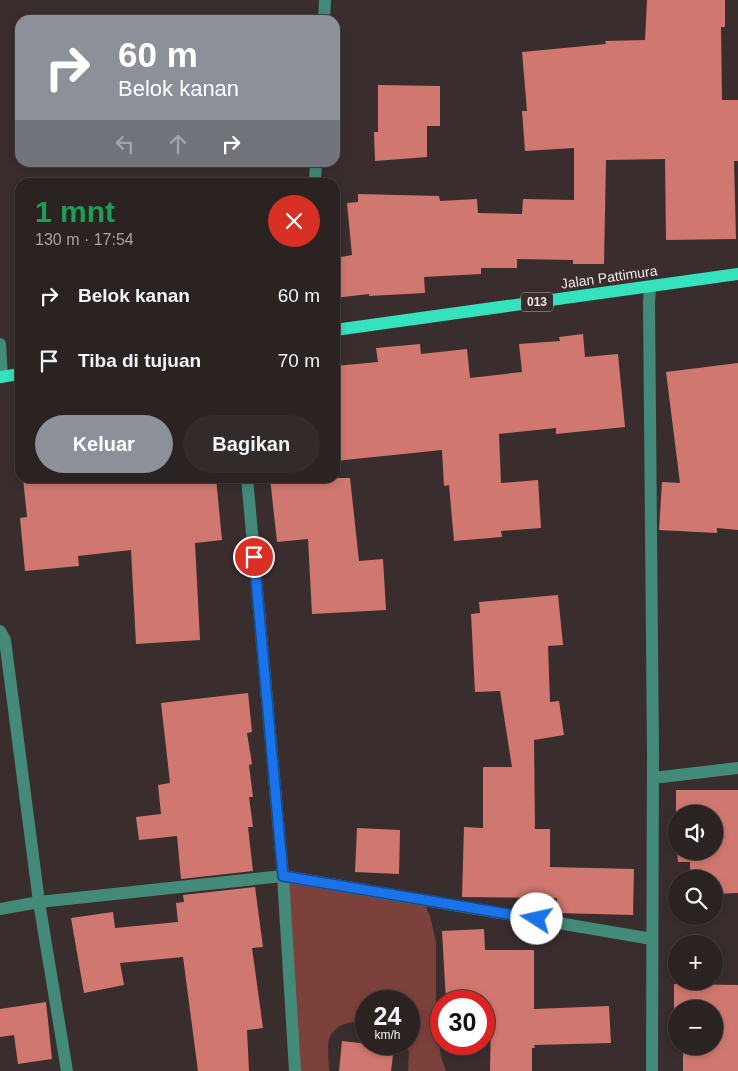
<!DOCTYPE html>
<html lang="id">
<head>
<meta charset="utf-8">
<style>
  body { margin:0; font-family:Helvetica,sans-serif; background:#332a2a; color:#f1f3f6; height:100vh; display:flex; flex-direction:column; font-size:19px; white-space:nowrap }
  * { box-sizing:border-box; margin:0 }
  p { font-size:16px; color:#a6a4a5 }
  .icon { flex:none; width:28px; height:28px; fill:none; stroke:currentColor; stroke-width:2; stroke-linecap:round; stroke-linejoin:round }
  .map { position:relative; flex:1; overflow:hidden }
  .details { position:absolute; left:15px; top:178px; width:325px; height:305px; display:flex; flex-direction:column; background:#2b2222; border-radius:15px; box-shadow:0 2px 8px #0003,0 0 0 1px #473f40 }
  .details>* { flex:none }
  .top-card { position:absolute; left:15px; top:15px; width:325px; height:152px; border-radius:15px; box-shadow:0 2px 8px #0003,0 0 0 1px #473f40; background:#8c9099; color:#fff; overflow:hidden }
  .controls { position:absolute; left:668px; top:805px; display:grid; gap:10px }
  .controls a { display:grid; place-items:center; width:55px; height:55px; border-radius:50%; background:#2b2222; box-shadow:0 2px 8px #0003,0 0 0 1px #473f40; font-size:25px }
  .speed { position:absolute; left:355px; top:990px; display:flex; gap:10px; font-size:25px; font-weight:700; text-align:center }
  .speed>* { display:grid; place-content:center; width:65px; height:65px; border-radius:50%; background:#2b2222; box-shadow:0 2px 8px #0003,0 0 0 1px #473f40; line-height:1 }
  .speed small { font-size:12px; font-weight:400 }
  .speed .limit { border:8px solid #d22; background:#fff; color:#111 }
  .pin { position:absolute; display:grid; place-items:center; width:42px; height:42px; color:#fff; margin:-21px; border:2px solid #fff; border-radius:50%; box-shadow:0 1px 5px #0007 }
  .me { position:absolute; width:55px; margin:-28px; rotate:280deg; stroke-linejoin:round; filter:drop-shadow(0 0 4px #0008) }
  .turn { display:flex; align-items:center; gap:18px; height:105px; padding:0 20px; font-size:22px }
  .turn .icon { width:65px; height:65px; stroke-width:2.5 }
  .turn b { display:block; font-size:35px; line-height:42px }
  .lanes { display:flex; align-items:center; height:48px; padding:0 20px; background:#0003; justify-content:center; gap:25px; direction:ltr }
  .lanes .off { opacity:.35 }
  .round { display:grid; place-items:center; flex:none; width:52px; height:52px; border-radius:26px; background:#332a2a }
  .overview { display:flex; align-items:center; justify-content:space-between; height:85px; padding:0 20px }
  h1 { font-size:30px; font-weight:800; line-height:38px; color:#1e9e55 }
  .primary-button { display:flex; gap:10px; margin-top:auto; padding:10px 20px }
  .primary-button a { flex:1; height:58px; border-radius:30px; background:#8c9099; color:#fff; font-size:20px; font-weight:800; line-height:58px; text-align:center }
  .primary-button a+a { background:#332a2a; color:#f1f3f6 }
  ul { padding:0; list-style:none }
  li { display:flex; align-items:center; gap:15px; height:65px; padding:0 20px }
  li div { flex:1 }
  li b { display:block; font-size:19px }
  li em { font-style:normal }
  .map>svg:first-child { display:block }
  .green { fill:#7c413a }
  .building { fill:#d0786f }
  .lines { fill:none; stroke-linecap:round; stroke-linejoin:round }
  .minor { stroke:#448a78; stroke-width:12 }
  .major { stroke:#34e2be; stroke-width:12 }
  .route-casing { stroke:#114b97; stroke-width:12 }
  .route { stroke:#1a73e8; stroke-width:9 }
  .labels { text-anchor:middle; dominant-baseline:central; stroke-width:5; stroke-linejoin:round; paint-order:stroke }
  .shield { fill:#392e2d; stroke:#b7afae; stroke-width:1 }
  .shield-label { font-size:12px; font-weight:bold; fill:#ede6e5 }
  .street-label { font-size:14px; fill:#ede6e5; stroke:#392e2d }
</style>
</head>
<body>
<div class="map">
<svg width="738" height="1071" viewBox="0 0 738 1071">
  <rect width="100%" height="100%" fill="#392e2d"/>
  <path class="green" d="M283 876 422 899 430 916 436 942V1023L441 1057 446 1071H408L409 1052 405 1044H409V1001H366V1021C352 1021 335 1023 329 1039 327 1046 329 1063 329 1071H295Z"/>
  <path class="building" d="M647 0H725V27H721L722 100H738V161H734L736 239 666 240 665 159 606 160 604 264H573V260L517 259V268H481V274L424 277 425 293 369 296V294L335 298V258L352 255 347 203 358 202V194L439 196 440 201 477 199 478 213 522 214 523 199 574 200V148L525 151 522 111H527L522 52 606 44 605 41 645 40Z
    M378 85 440 86V126H427V157L375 161 374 132H378Z
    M583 334 585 357 618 354 625 427 556 434V428L499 434 501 483 538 480 541 528 501 531 502 537 454 541 449 485 444 486 442 450 335 461V366L378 362 376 348 420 344 421 354 467 349 470 378 522 372 519 344 560 341 559 337Z
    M738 363V530L717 528V533L659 530 662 482 680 483 666 372Z
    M23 478H216L222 540 195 543 200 640 136 644 131 550 78 556 79 566 25 571 20 518 27 517Z
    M270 478H350L359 561 383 559 386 610 312 614 308 539 277 542Z
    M558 595 563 645 548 646 550 702 559 701 564 735 534 740 535 829H550V867L634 869 633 915 557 913V898L462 897 464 827 483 828V767H512L500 691 475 692 471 614 480 613 479 602Z
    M248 693 252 732 247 733 252 764 249 765 253 797H249L253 827H248L253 871 181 879 177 836 139 840 136 817 161 814 158 785 170 783 161 703Z
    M676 790H738V893L714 894V879H690V862H678L677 851H714V814H676Z
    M357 828 400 830 399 874 355 872Z
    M255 887 263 947 252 948 263 1028 247 1030 249 1071H198L183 957 120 963 124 985 84 993 71 918 113 912 115 928 178 922 176 903 184 902 183 895Z
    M484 929 485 950H534V1009L609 1006 611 1043 534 1045 535 1048H532V1071H490L491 1016H484V1001H446L442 931Z
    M674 984 738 985V1071H683V1046H714V1009H676V1016H674Z
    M46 1002 52 1059 18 1064 14 1035 0 1037V1009Z
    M342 1041 394 1047 391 1071H339Z"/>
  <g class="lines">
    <path class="minor" d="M324 20 325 0
      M315 182 316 162
      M650 287 649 303 653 753 652 1071
      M0 344 2 377
      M247 478 283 876 295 1071
      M0 631 5 640 39 902 0 909
      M653 778 738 768
      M67 1071 39 902 283 876 652 939"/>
    <path class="major" d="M335 330 738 274
      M0 377 20 374"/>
  </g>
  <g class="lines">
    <g class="route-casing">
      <path id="route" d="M254 557 283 876 537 919"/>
    </g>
    <use href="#route" class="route"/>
  </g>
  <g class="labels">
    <rect class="shield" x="521" y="292.5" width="32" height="19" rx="4"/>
    <g class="shield-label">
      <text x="537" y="302">013</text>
    </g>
    <g class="street-label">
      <text transform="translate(609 277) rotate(-8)">Jalan Pattimura</text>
    </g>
  </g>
</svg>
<div class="controls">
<a><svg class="icon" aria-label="sound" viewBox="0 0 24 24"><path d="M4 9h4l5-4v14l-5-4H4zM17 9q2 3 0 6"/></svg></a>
<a><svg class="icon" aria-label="search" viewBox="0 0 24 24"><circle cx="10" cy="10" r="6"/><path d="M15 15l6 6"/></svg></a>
<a>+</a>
<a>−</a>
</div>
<div class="speed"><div>24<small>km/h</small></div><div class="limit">30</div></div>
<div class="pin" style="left:254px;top:557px;background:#d93025"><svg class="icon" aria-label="arrive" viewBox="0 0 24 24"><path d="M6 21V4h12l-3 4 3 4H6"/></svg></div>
<svg class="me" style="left:537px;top:919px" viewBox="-20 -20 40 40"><circle r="19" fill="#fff"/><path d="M0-13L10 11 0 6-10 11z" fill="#1a73e8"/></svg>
<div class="top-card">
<div class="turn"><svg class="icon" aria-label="right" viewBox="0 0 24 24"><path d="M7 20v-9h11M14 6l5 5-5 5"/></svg><div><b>60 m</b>Belok kanan</div></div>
<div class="lanes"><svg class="icon off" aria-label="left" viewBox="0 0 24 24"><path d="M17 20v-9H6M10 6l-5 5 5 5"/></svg><svg class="icon off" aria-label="ahead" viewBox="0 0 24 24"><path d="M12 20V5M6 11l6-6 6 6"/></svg><svg class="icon" aria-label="right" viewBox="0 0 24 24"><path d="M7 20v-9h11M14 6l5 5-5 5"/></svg></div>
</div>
<section class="details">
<div class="overview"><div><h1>1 mnt</h1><p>130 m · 17:54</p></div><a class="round" style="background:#d93025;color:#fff"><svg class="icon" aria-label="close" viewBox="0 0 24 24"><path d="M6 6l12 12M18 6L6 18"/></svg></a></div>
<ul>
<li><svg class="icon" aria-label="right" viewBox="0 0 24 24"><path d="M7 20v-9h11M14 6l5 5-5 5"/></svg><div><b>Belok kanan</b></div><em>60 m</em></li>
<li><svg class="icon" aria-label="arrive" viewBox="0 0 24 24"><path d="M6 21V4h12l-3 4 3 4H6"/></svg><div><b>Tiba di tujuan</b></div><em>70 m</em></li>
</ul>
<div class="primary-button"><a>Keluar</a><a>Bagikan</a></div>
</section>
</div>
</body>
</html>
